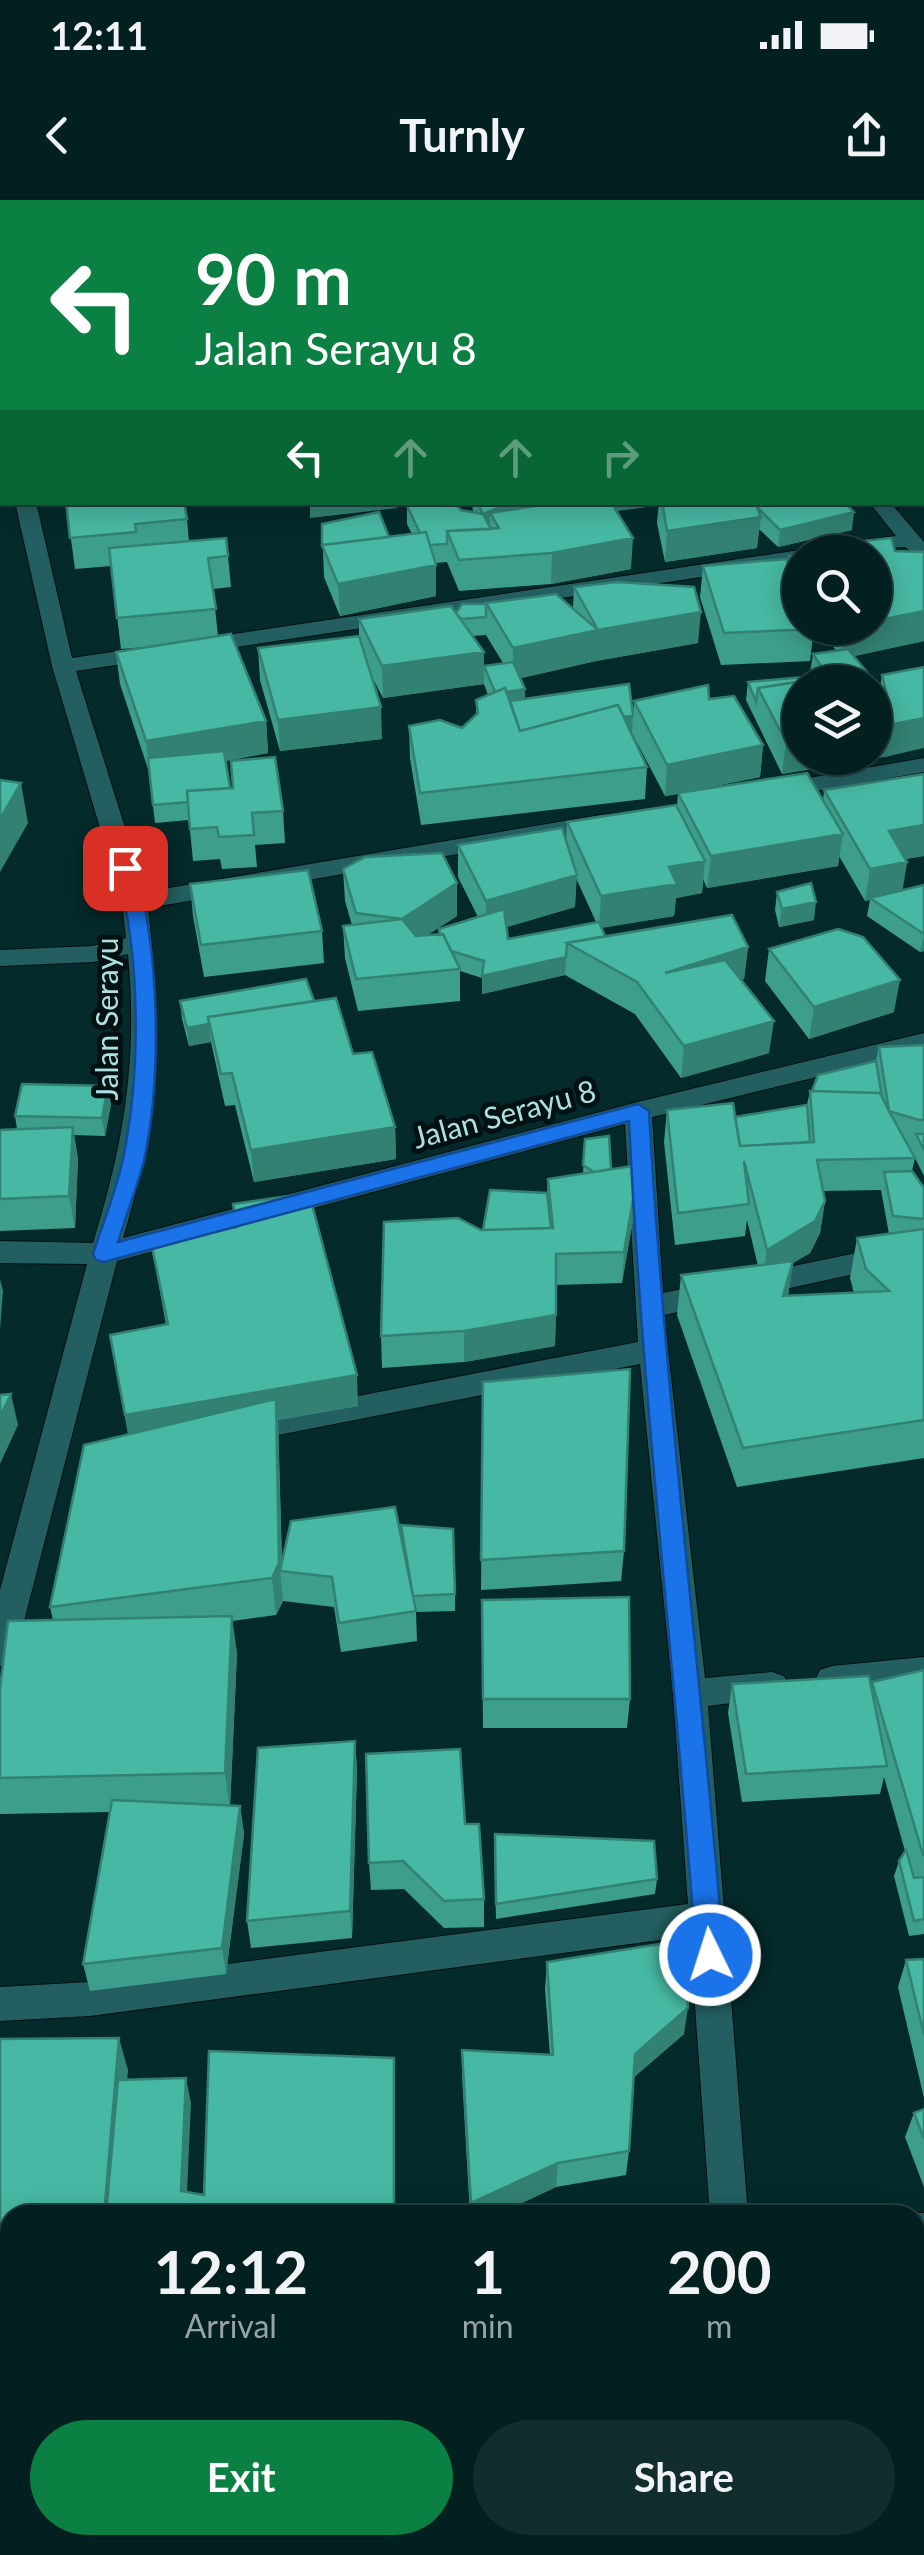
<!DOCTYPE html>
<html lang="en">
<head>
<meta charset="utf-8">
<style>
  body { margin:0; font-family:Lato,sans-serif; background:#112d2d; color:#f1f3f6; height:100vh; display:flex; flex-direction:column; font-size:38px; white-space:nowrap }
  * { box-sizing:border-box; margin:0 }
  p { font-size:32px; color:#97a3a5 }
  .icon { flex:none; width:55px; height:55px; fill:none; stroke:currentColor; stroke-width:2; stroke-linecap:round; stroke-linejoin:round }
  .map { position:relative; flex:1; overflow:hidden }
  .panel { position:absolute; left:0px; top:2005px; width:925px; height:350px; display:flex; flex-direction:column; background:#032020; border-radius:30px 30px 0 0; box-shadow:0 5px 25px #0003,0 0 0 2px #243e3e }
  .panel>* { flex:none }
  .hud { position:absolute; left:0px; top:0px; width:925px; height:305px; box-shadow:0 5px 25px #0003,0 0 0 2px #243e3e; background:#0b8043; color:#fff; overflow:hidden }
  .tools { position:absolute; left:782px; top:335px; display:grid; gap:20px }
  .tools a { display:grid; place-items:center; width:110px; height:110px; border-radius:50%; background:#032020; box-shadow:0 5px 25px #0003,0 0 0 2px #243e3e; font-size:50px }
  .pin { position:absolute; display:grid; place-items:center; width:85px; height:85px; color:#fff; margin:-42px; border-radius:20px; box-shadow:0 5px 15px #0006 }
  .me { position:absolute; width:110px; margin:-55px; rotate:356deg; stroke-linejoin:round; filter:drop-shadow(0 0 8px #0008) }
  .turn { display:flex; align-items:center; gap:35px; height:210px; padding:0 30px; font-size:45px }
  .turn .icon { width:130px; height:130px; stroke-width:2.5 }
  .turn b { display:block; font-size:70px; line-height:85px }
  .lanes { display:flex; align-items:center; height:95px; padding:0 30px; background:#0003; justify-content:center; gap:50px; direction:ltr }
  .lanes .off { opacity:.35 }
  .eta { display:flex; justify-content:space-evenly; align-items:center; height:170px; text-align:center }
  .eta b { font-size:60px; font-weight:700; line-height:70px }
  .primary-button { display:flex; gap:20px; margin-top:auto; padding:20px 30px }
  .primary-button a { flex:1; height:115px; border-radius:60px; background:#0b8043; color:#fff; font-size:40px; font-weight:700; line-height:115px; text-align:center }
  .primary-button a+a { background:#112d2d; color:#f1f3f6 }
  .status { display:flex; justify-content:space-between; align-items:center; height:70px; padding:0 50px; background:#032020; direction:ltr }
  .status svg { height:28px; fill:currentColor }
  header { display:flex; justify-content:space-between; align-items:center; height:130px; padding:0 30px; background:#032020; font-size:45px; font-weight:700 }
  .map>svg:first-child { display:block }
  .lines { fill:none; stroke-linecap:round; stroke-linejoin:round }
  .minor-casing { stroke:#031011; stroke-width:2 }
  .minor { fill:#235f61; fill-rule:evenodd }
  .wall { fill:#3d9e8c; fill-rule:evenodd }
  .shaded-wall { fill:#328172 }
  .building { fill:#47b8a3; stroke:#328172; stroke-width:2.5 }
  .route { fill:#1a73e8; stroke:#114b97; stroke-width:2.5 }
  .labels { text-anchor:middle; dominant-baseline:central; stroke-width:10; stroke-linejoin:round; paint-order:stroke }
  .street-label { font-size:30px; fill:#aee0e1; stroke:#001112 }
</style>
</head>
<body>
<div class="status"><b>12:11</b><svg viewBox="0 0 49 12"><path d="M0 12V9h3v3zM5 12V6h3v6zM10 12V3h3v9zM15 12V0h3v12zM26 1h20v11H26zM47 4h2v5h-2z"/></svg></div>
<header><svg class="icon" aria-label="back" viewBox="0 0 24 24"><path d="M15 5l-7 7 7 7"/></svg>Turnly<svg class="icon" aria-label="share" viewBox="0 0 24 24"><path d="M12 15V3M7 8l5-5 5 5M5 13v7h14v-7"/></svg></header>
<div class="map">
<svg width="924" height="2355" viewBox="0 0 924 2355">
  <rect width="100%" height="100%" fill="#042a2b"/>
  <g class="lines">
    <g class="minor-casing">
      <path id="minor" d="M621 0H639L641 2H623Z
        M922 19H924V29H922Z
        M0 107H2V119H0Z
        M0 132 2 133V153L0 152Z
        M922 137H924V149H922Z
        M15 302H36L72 458 800 350 808 352H800V362L76 471 145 692 606 614 618 621 606 628 148 708C162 833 160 916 123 1038L638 902 924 833V851L652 917 663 1093 924 1039V1059L664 1115 705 1478 772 1472 784 1476 789 1486 784 1496 708 1506 748 2015H710L690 1736 90 1816 0 1821V1787L90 1782 688 1704 673 1494 640 1164 238 1243 227 1239 223 1231 227 1223 238 1219 638 1142 625 924 117 1061 16 1452 12 1462 0 1466V1390L87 1064 0 1063V1041L93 1043C124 943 138 859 128 754L93 762 0 766V750L93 746 126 738 122 702 52 466Z
        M869 302H890L924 342V362L905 347 815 352 825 346 896 336Z
        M924 558V572L774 598 762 591 774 584Z
        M924 1457V1485L832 1494 820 1490 815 1480 820 1470 832 1466Z
        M915 2013H924V2051H915V2015H909Z
        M732 2345H774L775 2355H733Z"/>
    </g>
    <use href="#minor" class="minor"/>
  </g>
  <path class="wall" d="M0 0H183L184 2H2V43H0Z
    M284 0H622V2H285Z
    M66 302 187 319 189 342 228 356 231 387 213 389 218 436 266 521 268 553 226 561 230 588 283 611 285 643 255 645 257 667 222 669 220 659 193 661 189 620 155 623 149 572 120 484 116 452 158 446 121 449 111 366 75 369Z
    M472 302H646V307L616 311 631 369 551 384 459 391 447 362 435 363 436 396 340 416 324 377 322 324 389 337 412 334 407 324V306L473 312Z
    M659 302H844L852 330 778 347 759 329 757 348 665 362 657 323Z
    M862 341 895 351 924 441 854 456 875 482H800L875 558V483L880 488 882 475 924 467 889 556 782 574 746 500 748 482 813 476 810 472 813 454 836 451 822 428H875V352H860Z
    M789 356H800V428H814L810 461 721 465 700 397 703 366 788 363Z
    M574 387 698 443 596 461 521 478 525 489V499L633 515 634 501 709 499 763 545 760 577 700 589 823 600 824 590 924 574V656L905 659 907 662 902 690 924 685V751L920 752 867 716 870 700 865 701 839 656 838 666 707 688 703 679 702 693 676 698 674 716 601 728 605 736 748 747 744 779 741 780 769 853 681 878 635 814 565 775 482 794V778L460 771V801L358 811 345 758 343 726 352 725 345 701 343 669 457 683V716L427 735H439V729L478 717 458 677V645L566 641 567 622 677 607 678 594 665 596 632 533 647 567 645 599 421 625 410 558 409 526 462 528 476 515V500L488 495 484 484 383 498 371 475 382 539 280 551 260 480 258 448 359 436V419L456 413 462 404 573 408ZM486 435 503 463 484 466V452L472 436ZM576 678 596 722 508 739 507 727 575 707Z
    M190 684 322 731 324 763 204 777 193 716Z
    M777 692 814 720 779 727 775 710Z
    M769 749 894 812 809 839 765 781Z
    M180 801H314L353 854 395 927 396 959 254 982 235 905 225 906 211 842 189 846 182 819Z
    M924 845V976L912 952 915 958 912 971 924 988V1258L737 1287 677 1115 681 1075 758 1066 747 1020 745 1036 675 1045 664 942 667 910 735 917 807 905 810 891 876 861 879 847ZM881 990 889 1034 857 1038 850 1078 854 1093 788 1096 793 1063 810 1053 820 1033 825 1001 823 991Z
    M108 886 111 904 105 936 74 935 78 959 75 1028 0 1031V930L17 929 15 916Z
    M585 939 637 996 622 1083 556 1085 555 1146 464 1162 382 1168 381 1136 481 1030 547 993 548 979 583 973Z
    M233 1004 358 1206 278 1220 282 1360 401 1339V1325L455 1394V1411L416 1412 417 1441 341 1452 334 1407 283 1401 276 1415 232 1421 237 1454 230 1606H240L244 1634 226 1774 90 1791 83 1764 110 1612 0 1614V1489L53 1420 50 1407 128 1234 110 1135 166 1125 151 1042 235 1028Z
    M483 1182 624 1351 621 1381 481 1390Z
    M482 1429 630 1499 627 1528H483Z
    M924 1470V1734L909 1736 894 1676 899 1661 905 1651 884 1577 880 1594 742 1602 728 1513 732 1484 871 1485 872 1482Z
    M355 1541 357 1570 352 1738 251 1748 247 1721Z
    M465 1624 484 1699V1727L444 1728 404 1689 371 1690 369 1663Z
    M494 1649 657 1679 655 1694 496 1719Z
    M924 1759V1898L898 1787 906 1760Z
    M547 1762 684 1834 633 1878 629 1951 626 1975 556 1987 496 2015H470L462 1876V1850L550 1855 545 1789Z
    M924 1909V1987L905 1937 914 1913Z
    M924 2079V2226L915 2224V2081Z
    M98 2345H319V2355H102Z"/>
  <path class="shaded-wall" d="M566 0H622V2H548Z
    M0 13H2V43H0Z
    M310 302H397V308L310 318Z
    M514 302H518L517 319 490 313V329L483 314Z
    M614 302H646V307L613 311Z
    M854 312 852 330 778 347 780 330Z
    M761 317 757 348 665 362 667 331Z
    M633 338 631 369 551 384 552 353Z
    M436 365V396L340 416 338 384Z
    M924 411V441L841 459 846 428H875V421Z
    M701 412 698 443 596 461 513 480V448L598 430Z
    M484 452V484L383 498 382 466Z
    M525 489V507L508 509 496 493Z
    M381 507 382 539 280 551 278 520Z
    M633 515 632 533 520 545Z
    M924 518V548L889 556 782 574 786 542 800 540V558H875V527Z
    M266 521 268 553 150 573 146 541Z
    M763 545 760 577 665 596 667 565Z
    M21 583 28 623 0 672V619Z
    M924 625V656L883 663 889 631Z
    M843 634 838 666 707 688 711 656Z
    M705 661 702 693 676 698 674 716 599 728 601 696 669 667Z
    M907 662 902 694 870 698V700L865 701 870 669Z
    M577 675 575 707 485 733 486 701Z
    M457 683V716L403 751 402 719Z
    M816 702 814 720 779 727 782 709Z
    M924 734V751L920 752Z
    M748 747 744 779 663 805 665 773Z
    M566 757 565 775 482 794V776Z
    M900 780 894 812 809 839 814 807Z
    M774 821 769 853 681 878 684 846Z
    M209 824 211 842 189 846 187 828Z
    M108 886 111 904 105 936 102 918Z
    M73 927 78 959 75 1028 69 996Z
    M395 927 396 959 254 982 251 950Z
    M639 965 637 996 622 1083 624 1052Z
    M825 1001 820 1033 810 1053 793 1063 787 1101 783 1096 762 1081 767 1050Z
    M0 1079 3 1091 0 1130Z
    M556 1115 555 1146 464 1162V1131Z
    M357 1175 358 1206 278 1220 282 1371H280L283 1401 276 1415 272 1378 130 1246 125 1215Z
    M11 1194 18 1225 0 1264V1217Z
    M232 1416 237 1454 230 1609 225 1573Z
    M355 1541 357 1570 352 1738 350 1711Z
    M240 1606 244 1634 226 1774 222 1748Z
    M688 1808 684 1834 631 1879 635 1854Z
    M119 1838 128 1870 115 2015H104Z
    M394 1858 395 1883V2015H394Z
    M186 1878 191 1903 186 2015 181 1991Z
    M558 1963 556 1987 496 2015H471V2003Z
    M65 2345H79L78 2355H63Z"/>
  <path class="building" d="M0 0H94L95 2H2V13H0Z
    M330 0H500L502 2H312Z
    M510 0H566L548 2H512Z
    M924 171V195H923L922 172Z
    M924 206V241H922V207Z
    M66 302H184L187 319 135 324 136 332 70 338Z
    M420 302H453L461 310 483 314 477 302H514L483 314 491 329 447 331V344L430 345 426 332 420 333 407 306Z
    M560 302H611L633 338 552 353 459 360 447 331 499 328 490 313Z
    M662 302H755L761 317 667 331Z
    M755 302H844L854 312 780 330 757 307Z
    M379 312 389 337 322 345V324Z
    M426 332 436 365 338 384 322 345Z
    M226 338 228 356 208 358 216 409 117 418 109 348Z
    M891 338 895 351 924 352V411L875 421V352H864L862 341Z
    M789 356H800V371Z
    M786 359 800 382V428H814V429L724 433 703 366Z
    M617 382 694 387 701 412 598 430 574 387Z
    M556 394 598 430 513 448 486 403Z
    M462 404H486V417L461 419 456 413Z
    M451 406 484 452 382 466 359 419Z
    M231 434 266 521 146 541 116 452Z
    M359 436 381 507 278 520 258 448Z
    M848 449 875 482H861L854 473 758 488 756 502 748 482 827 475 813 454Z
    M513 462 525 489 506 492 505 488 495 492 484 466Z
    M924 467V518L894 524 875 527V500L894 524 882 475Z
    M854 473 861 482H800V540L786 542 758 488Z
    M629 484 633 515 624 517 618 505 520 531 510 501Z
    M708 485 709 499 734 496 763 545 667 565 634 501Z
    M505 488 520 531 618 505 647 567 420 593 409 526 440 520 462 528 478 513 476 500Z
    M224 551 230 588 187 591 188 602 153 605 148 558Z
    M275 557 283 611 252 613 254 635 219 637 217 627 190 629 187 591 233 588 231 561Z
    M807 573 843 634 711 656 678 593Z
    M924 574V625L889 631 907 662 870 669 824 590Z
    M0 580 21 583 0 619Z
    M676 605 705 661 669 667 677 684 601 696 567 622Z
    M562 628 577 675 486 701 458 645Z
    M442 653 457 683 402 719 416 736 443 734 460 769 356 779 343 726 402 719 356 713 343 669 365 657Z
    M308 670 322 731 201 745 190 684Z
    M811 683 816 702 782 709 777 692Z
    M924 685V734L870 698Z
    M504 709 508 739 599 722 605 736 567 743 566 757 482 776 484 761 451 751 443 734 440 735 439 729Z
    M732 715 748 747 665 773 725 760 774 821 684 846 637 782 567 743Z
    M838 729 863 737 900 780 814 807 769 749Z
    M306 779 314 801 208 817 209 824 187 828 180 801Z
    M336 798 353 854 372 852 395 927 251 950 232 873 221 874 208 817Z
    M924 845V920H919L889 911 915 958 817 960 825 1001 815 1021 767 1050 744 961 749 1004 678 1013 667 910 733 903 740 946 814 942 810 891 880 893 889 911 879 847Z
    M876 861 882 897 880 893 812 891 818 875Z
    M22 884 108 886 102 918 15 916Z
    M807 905 810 942 740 946 735 917Z
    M73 927 69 996 0 999V930Z
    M916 934H924V950Z
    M609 936 611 969 594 972 583 965 585 939Z
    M639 965 624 1052 556 1054V1115L464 1131 381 1136 384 1022 458 1018 481 1030 553 1028 548 979Z
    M912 971 924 988V1019L893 1016 884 972Z
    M490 990 547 993 551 1028 483 1030Z
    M309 993 357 1175 125 1215 110 1135 168 1124 151 1042 237 1027 233 1004Z
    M924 1029V1220L743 1248 681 1075 793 1061 783 1096 889 1091 866 1069 857 1038Z
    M630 1169 624 1351 481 1360 483 1182Z
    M11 1194 0 1217V1195Z
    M276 1199 279 1363 272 1378 50 1407 84 1245Z
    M395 1307 416 1411 339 1423 332 1377 280 1371 291 1321Z
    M401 1325 453 1329 455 1394 413 1396Z
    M629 1397 630 1499H483L482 1400Z
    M232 1416 225 1573 0 1578V1489L8 1421Z
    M924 1470V1655H923L872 1482Z
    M869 1476 887 1566 746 1574 732 1484Z
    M355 1541 350 1711 247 1721 258 1548Z
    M460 1549 465 1624H479L484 1699 444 1701 403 1661 369 1663 366 1554Z
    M112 1600 240 1606 222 1748 83 1764Z
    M495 1634 654 1641 657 1679 496 1704Z
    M906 1650 914 1678 924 1677V1719L914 1721 899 1661Z
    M685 1740 688 1808 635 1854 629 1951 558 1963 471 2003 462 1850 553 1855 547 1762Z
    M924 1759V1835L906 1760Z
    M119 1838 104 2015H10V2345H65L63 2355H0V1839Z
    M209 1851 394 1858V2015H106L118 1880 186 1878 181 1991 204 1995Z
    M924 1909V1939L914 1913Z
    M924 2079V2203L915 2201V2081Z
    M107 2345H180L181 2348Z
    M208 2345H315V2346L214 2352Z"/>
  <path class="route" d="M125 663 135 668C160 751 162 876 144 961 137 988 126 1015 118 1042L638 904 649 911C665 1193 701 1473 724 1755L720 1764 710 1768 700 1764 696 1755C676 1477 642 1199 629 921L104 1062 96 1060 93 1054C103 1023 116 991 123 959 141 872 141 753 116 668Z"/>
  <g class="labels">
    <g class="street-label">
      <text transform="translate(106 819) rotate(-90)">Jalan Serayu</text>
      <text transform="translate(504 913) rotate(-15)">Jalan Serayu 8</text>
    </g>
  </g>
</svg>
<div class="tools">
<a><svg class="icon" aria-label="search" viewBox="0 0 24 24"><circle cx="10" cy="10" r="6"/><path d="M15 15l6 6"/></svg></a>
<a><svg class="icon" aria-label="layers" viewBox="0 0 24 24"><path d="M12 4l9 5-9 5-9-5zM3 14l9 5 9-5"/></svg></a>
</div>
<div class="pin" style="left:125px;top:668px;background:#d93025"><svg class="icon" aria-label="arrive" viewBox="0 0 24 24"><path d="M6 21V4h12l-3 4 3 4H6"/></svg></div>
<svg class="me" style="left:710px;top:1755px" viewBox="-20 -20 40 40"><circle r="17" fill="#1a73e8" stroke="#fff" stroke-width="3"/><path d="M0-11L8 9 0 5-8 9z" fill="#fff"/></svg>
<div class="hud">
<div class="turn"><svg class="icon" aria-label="left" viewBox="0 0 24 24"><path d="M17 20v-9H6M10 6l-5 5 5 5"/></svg><div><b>90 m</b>Jalan Serayu 8</div></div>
<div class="lanes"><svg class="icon" aria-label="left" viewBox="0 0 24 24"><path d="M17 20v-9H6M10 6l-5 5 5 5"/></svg><svg class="icon off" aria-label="ahead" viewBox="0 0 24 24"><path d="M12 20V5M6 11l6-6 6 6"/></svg><svg class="icon off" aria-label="ahead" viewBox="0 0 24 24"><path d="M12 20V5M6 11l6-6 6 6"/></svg><svg class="icon off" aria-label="right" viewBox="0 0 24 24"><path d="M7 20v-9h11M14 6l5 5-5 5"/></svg></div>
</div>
<section class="panel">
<div class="eta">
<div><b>12:12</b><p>Arrival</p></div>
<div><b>1</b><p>min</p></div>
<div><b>200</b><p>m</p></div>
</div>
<div class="primary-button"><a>Exit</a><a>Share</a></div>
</section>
</div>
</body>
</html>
